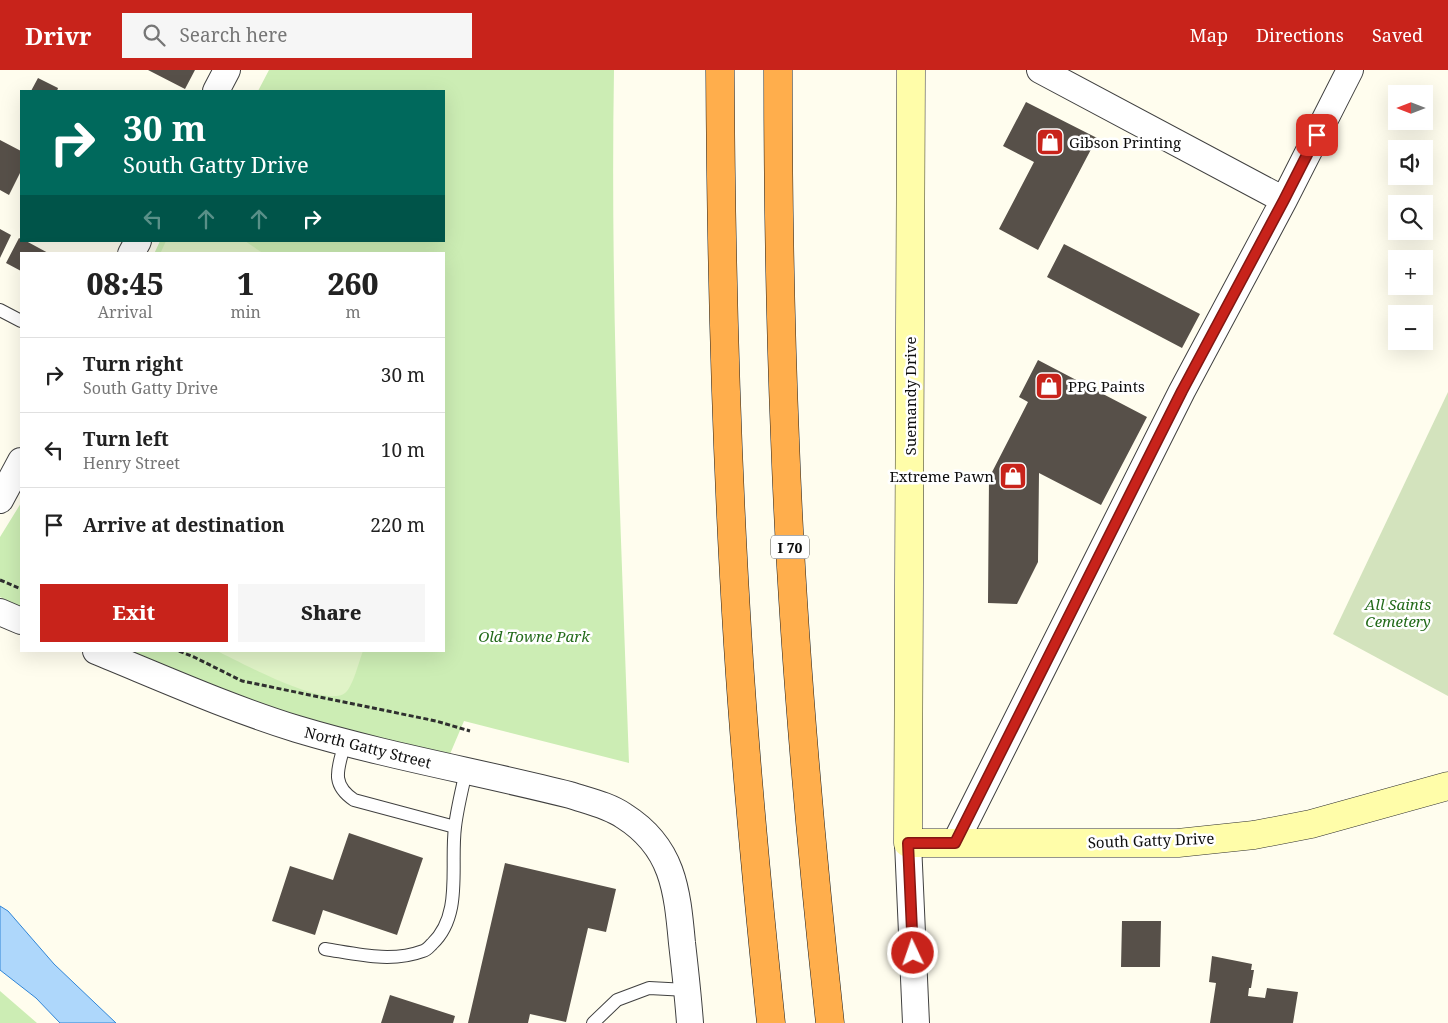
<!DOCTYPE html>
<html lang="en">
<head>
<meta charset="utf-8">
<style>
  body { margin:0; font-family:"Noto Serif",serif; background:#f6f6f6; color:#222; height:100vh; display:flex; flex-direction:column; font-size:19px; white-space:nowrap }
  * { box-sizing:border-box; margin:0 }
  p { font-size:16px; color:#767676 }
  .icon { flex:none; width:28px; height:28px; fill:none; stroke:currentColor; stroke-width:2; stroke-linecap:round; stroke-linejoin:round }
  .map { position:relative; flex:1; overflow:hidden }
  .side { position:absolute; left:20px; top:182px; width:425px; height:400px; display:flex; flex-direction:column; background:#fff; border-radius:0px; box-shadow:0 5px 20px #0002 }
  .side>* { flex:none }
  .hud { position:absolute; left:20px; top:20px; width:425px; height:152px; border-radius:0px; box-shadow:0 5px 20px #0002; background:#00695c; color:#fff; overflow:hidden }
  .needle { width:32px; rotate:270deg }
  .controls { position:absolute; left:1388px; top:15px; display:grid; gap:10px }
  .controls a { display:grid; place-items:center; width:45px; height:45px; border-radius:0px; background:#fff; box-shadow:0 5px 20px #0002; font-size:25px }
  .pin { position:absolute; display:grid; place-items:center; width:42px; height:42px; color:#fff; margin:-21px; border-radius:10px; box-shadow:0 2px 8px #0006 }
  .me { position:absolute; width:55px; margin:-28px; rotate:357deg; stroke-linejoin:round; filter:drop-shadow(0 0 4px #0008) }
  .turn { display:flex; align-items:center; gap:18px; height:105px; padding:0 20px; font-size:22px }
  .turn .icon { width:65px; height:65px; stroke-width:2.5 }
  .turn b { display:block; font-size:35px; line-height:42px }
  .lanes { display:flex; align-items:center; height:48px; padding:0 20px; background:#0003; justify-content:center; gap:25px; direction:ltr }
  .lanes .off { opacity:.35 }
  .eta { display:flex; justify-content:space-evenly; align-items:center; height:85px; text-align:center }
  .eta b { font-size:30px; font-weight:800; line-height:35px }
  .button { display:flex; gap:10px; margin-top:auto; padding:10px 20px }
  .button a { flex:1; height:58px; border-radius:0px; background:#c8231b; color:#fff; font-size:20px; font-weight:800; line-height:58px; text-align:center }
  .button a+a { background:#f6f6f6; color:#222 }
  ul { padding:0; list-style:none }
  li { display:flex; align-items:center; gap:15px; height:75px; padding:0 20px; border-top:1px solid #e0e0e0 }
  li div { flex:1 }
  li b { display:block; font-size:19px }
  li em { font-style:normal }
  header { display:flex; align-items:center; gap:30px; box-sizing:border-box; height:70px; padding:0 25px; background:#c8231b; color:#fff }
  header strong { font-size:24px }
  nav { display:flex; gap:28px; margin-inline-start:auto; font-size:18px }
  .search { width:350px; height:45px; background:#f6f6f6; display:flex; align-items:center; gap:12px; box-sizing:border-box; padding:0 18px; border-radius:0px; color:#767676; font-size:19px }
  .map>svg:first-child { display:block }
  .green { fill:#ccedb4 }
  .cemetery { fill:#d3e3bd }
  .pitch { fill:#e0f3c7 }
  .water { fill:#aed7fb; stroke:#3085d7 }
  .building { fill:#575049 }
  .lines { fill:none; stroke-linecap:round; stroke-linejoin:round }
  .lane-casing { stroke:#404040; stroke-width:14 }
  .street-casing { stroke:#404040; stroke-width:28 }
  .secondary-casing { stroke:#2f2f2f; stroke-width:29 }
  .highway-casing { stroke:#1e1e1e; stroke-width:29 }
  .path { stroke:#2f2f2f; stroke-width:3; stroke-dasharray:5 2.5; stroke-linecap:butt }
  .lane { stroke:#fff; stroke-width:12 }
  .street { stroke:#fff; stroke-width:26 }
  .secondary { stroke:#fffda9; stroke-width:28 }
  .highway { stroke:#ffae4c; stroke-width:28 }
  .route-casing { stroke:#821712; stroke-width:12 }
  .route { stroke:#c8231b; stroke-width:9 }
  .labels { text-anchor:middle; dominant-baseline:central; stroke-width:5; stroke-linejoin:round; paint-order:stroke }
  .shield { fill:#fff; stroke:#565656; stroke-width:1 }
  .shield-label { font-size:14px; font-weight:bold; fill:#0d0d0d }
  .poi-label { font-size:15px; fill:#0d0d0d; stroke:#fff; text-anchor:start }
  .street-label { font-size:15px; fill:#0d0d0d; stroke:#fff }
  .park-label { font-size:15px; font-style:italic; fill:#226a19; stroke:#fff }
</style>
</head>
<body>
<header>
<strong>Drivr</strong>
<div class="search"><svg class="icon" aria-label="search" viewBox="0 0 24 24"><circle cx="10" cy="10" r="6"/><path d="M15 15l6 6"/></svg>Search here</div>
<nav><a>Map</a><a>Directions</a><a>Saved</a></nav>
</header>
<div class="map">
<svg width="1448" height="953" viewBox="0 0 1448 953">
  <rect width="100%" height="100%" fill="#fffdee"/>
  <path class="green" d="M269 0H614C610 231 621 462 629 693L464 651 450 684C401 673 353 662 305 648 245 630 188 605 130 581H444V184H154L160 171H444V21H258Z
    M21 433V537L0 527V467Z
    M0 921 37 953H0Z"/>
  <path class="cemetery" d="M1448 322V626L1333 564Z"/>
  <path class="pitch" d="M166 171H245L264 184H160Z
    M217 581H363C359 591 353 617 345 623 326 639 240 592 217 581Z"/>
  <path class="water" d="M0 836 8 841 54 894 116 953H60L36 928 0 900Z"/>
  <path class="building" d="M148 0H195L185 19Z
    M38 8 58 18 57 21H31Z
    M1026 32 1097 68 1038 180 999 159 1034 92 1003 76Z
    M0 70 21 81V101L9 125 0 120Z
    M0 159 11 165 0 188Z
    M19 168 21 169V171H26L50 184H21V201L6 193Z
    M1064 174 1200 244 1182 278 1047 207Z
    M1038 290 1147 347 1101 435 1039 403 1038 492 1017 534 988 533 989 408 1028 332 1019 327Z
    M349 763 423 788 397 865 323 840 315 865 272 851 290 796 333 810Z
    M505 793 616 819 606 862 588 858 566 952 530 944 528 953H468Z
    M1122 851H1161L1160 897H1121Z
    M1212 886 1252 894 1251 900H1254L1251 918H1249L1248 926 1265 928 1267 918 1298 922 1293 953H1210L1216 913 1209 912Z
    M390 925 455 946 453 953H381Z"/>
  <g class="lines">
    <g class="lane-casing">
      <path id="lane" d="M0 240 21 251
        M345 672C339 697 329 713 354 730L455 757
        M325 879C357 884 391 893 423 881 427 880 429 877 432 874 463 845 450 796 455 757 457 739 462 720 466 701
        M593 953 617 930 649 918 687 920"/>
    </g>
    <g class="street-casing">
      <path id="street" d="M1040 0 1284 130
        M216 21 227 0
        M131 184 138 171
        M0 430 21 391
        M0 542 21 551
        M96 581C162 608 229 638 297 659 387 686 479 702 570 725 588 731 608 735 624 746 673 777 677 819 682 873 685 899 688 926 690 953
        M908 773 916 953
        M955 773 1182 321 1284 130 1350 0"/>
    </g>
    <g class="secondary-casing">
      <path id="secondary" d="M911 0 908 773H1178L1254 765 1311 754 1448 716"/>
    </g>
    <g class="highway-casing">
      <path id="highway" d="M720 0C721 192 726 384 738 575 746 702 758 827 771 953
        M778 0C778 123 780 246 785 369 792 564 809 759 830 953"/>
    </g>
    <path class="path" d="M0 510 21 519
      M179 581 194 587 242 611 436 651 470 661"/>
    <use href="#lane" class="lane"/>
    <use href="#street" class="street"/>
    <use href="#secondary" class="secondary"/>
    <use href="#highway" class="highway"/>
  </g>
  <g class="lines">
    <g class="route-casing">
      <path id="route" d="M913 883 908 773H955L1182 321 1284 130 1317 65"/>
    </g>
    <use href="#route" class="route"/>
  </g>
  <defs>
    <g id="shop-square" transform="scale(1.4375)"><rect x="-9" y="-9" width="18" height="18" rx="4" fill="#c8231b" stroke="#fff"/><path d="M-5-2.5h2.3a2.7 3.5 0 0 1 5.4 0H5L5.5 6h-11ZM-1.5-2.5h3a1.5 2.3 0 0 0-3 0Z" fill="#fff"/></g>
  </defs>
  <g fill-rule="evenodd">
    <use href="#shop-square" x="1050" y="72"/>
    <use href="#shop-square" x="1049" y="316"/>
    <use href="#shop-square" x="1013" y="406"/>
  </g>
  <g class="labels">
    <rect class="shield" x="771" y="465.5" width="38" height="23" rx="4"/>
    <g class="shield-label">
      <text x="790" y="477">I 70</text>
    </g>
    <g class="poi-label">
      <text x="1069" y="72">Gibson Printing</text>
      <text x="1068" y="316">PPG Paints</text>
      <text x="994" y="406" text-anchor="end">Extreme Pawn</text>
    </g>
    <g class="street-label">
      <text transform="translate(910 326) rotate(-90)">Suemandy Drive</text>
      <text transform="translate(368 677) rotate(14)">North Gatty Street</text>
      <text transform="translate(1151 770) rotate(-2)">South Gatty Drive</text>
    </g>
    <g class="park-label">
      <text x="1398" y="534">All Saints<tspan x="1398" dy="17">Cemetery</tspan></text>
      <text x="534" y="566">Old Towne Park</text>
    </g>
  </g>
</svg>
<div class="controls">
<a><svg class="needle" viewBox="-14 -14 28 28"><path d="M0-13l5 13h-10z" fill="#e53935"/><path d="M0 13l5-13h-10z" fill="#767676"/></svg></a>
<a><svg class="icon" aria-label="sound" viewBox="0 0 24 24"><path d="M4 9h4l5-4v14l-5-4H4zM17 9q2 3 0 6"/></svg></a>
<a><svg class="icon" aria-label="search" viewBox="0 0 24 24"><circle cx="10" cy="10" r="6"/><path d="M15 15l6 6"/></svg></a>
<a>+</a>
<a>−</a>
</div>
<div class="pin" style="left:1317px;top:65px;background:#d93025"><svg class="icon" aria-label="arrive" viewBox="0 0 24 24"><path d="M6 21V4h12l-3 4 3 4H6"/></svg></div>
<svg class="me" style="left:913px;top:883px" viewBox="-20 -20 40 40"><circle r="17" fill="#c8231b" stroke="#fff" stroke-width="3"/><path d="M0-11L8 9 0 5-8 9z" fill="#fff"/></svg>
<div class="hud">
<div class="turn"><svg class="icon" aria-label="right" viewBox="0 0 24 24"><path d="M7 20v-9h11M14 6l5 5-5 5"/></svg><div><b>30 m</b>South Gatty Drive</div></div>
<div class="lanes"><svg class="icon off" aria-label="left" viewBox="0 0 24 24"><path d="M17 20v-9H6M10 6l-5 5 5 5"/></svg><svg class="icon off" aria-label="ahead" viewBox="0 0 24 24"><path d="M12 20V5M6 11l6-6 6 6"/></svg><svg class="icon off" aria-label="ahead" viewBox="0 0 24 24"><path d="M12 20V5M6 11l6-6 6 6"/></svg><svg class="icon" aria-label="right" viewBox="0 0 24 24"><path d="M7 20v-9h11M14 6l5 5-5 5"/></svg></div>
</div>
<section class="side">
<div class="eta">
<div><b>08:45</b><p>Arrival</p></div>
<div><b>1</b><p>min</p></div>
<div><b>260</b><p>m</p></div>
</div>
<ul>
<li><svg class="icon" aria-label="right" viewBox="0 0 24 24"><path d="M7 20v-9h11M14 6l5 5-5 5"/></svg><div><b>Turn right</b><p>South Gatty Drive</p></div><em>30 m</em></li>
<li><svg class="icon" aria-label="left" viewBox="0 0 24 24"><path d="M17 20v-9H6M10 6l-5 5 5 5"/></svg><div><b>Turn left</b><p>Henry Street</p></div><em>10 m</em></li>
<li><svg class="icon" aria-label="arrive" viewBox="0 0 24 24"><path d="M6 21V4h12l-3 4 3 4H6"/></svg><div><b>Arrive at destination</b></div><em>220 m</em></li>
</ul>
<div class="button"><a>Exit</a><a>Share</a></div>
</section>
</div>
</body>
</html>
